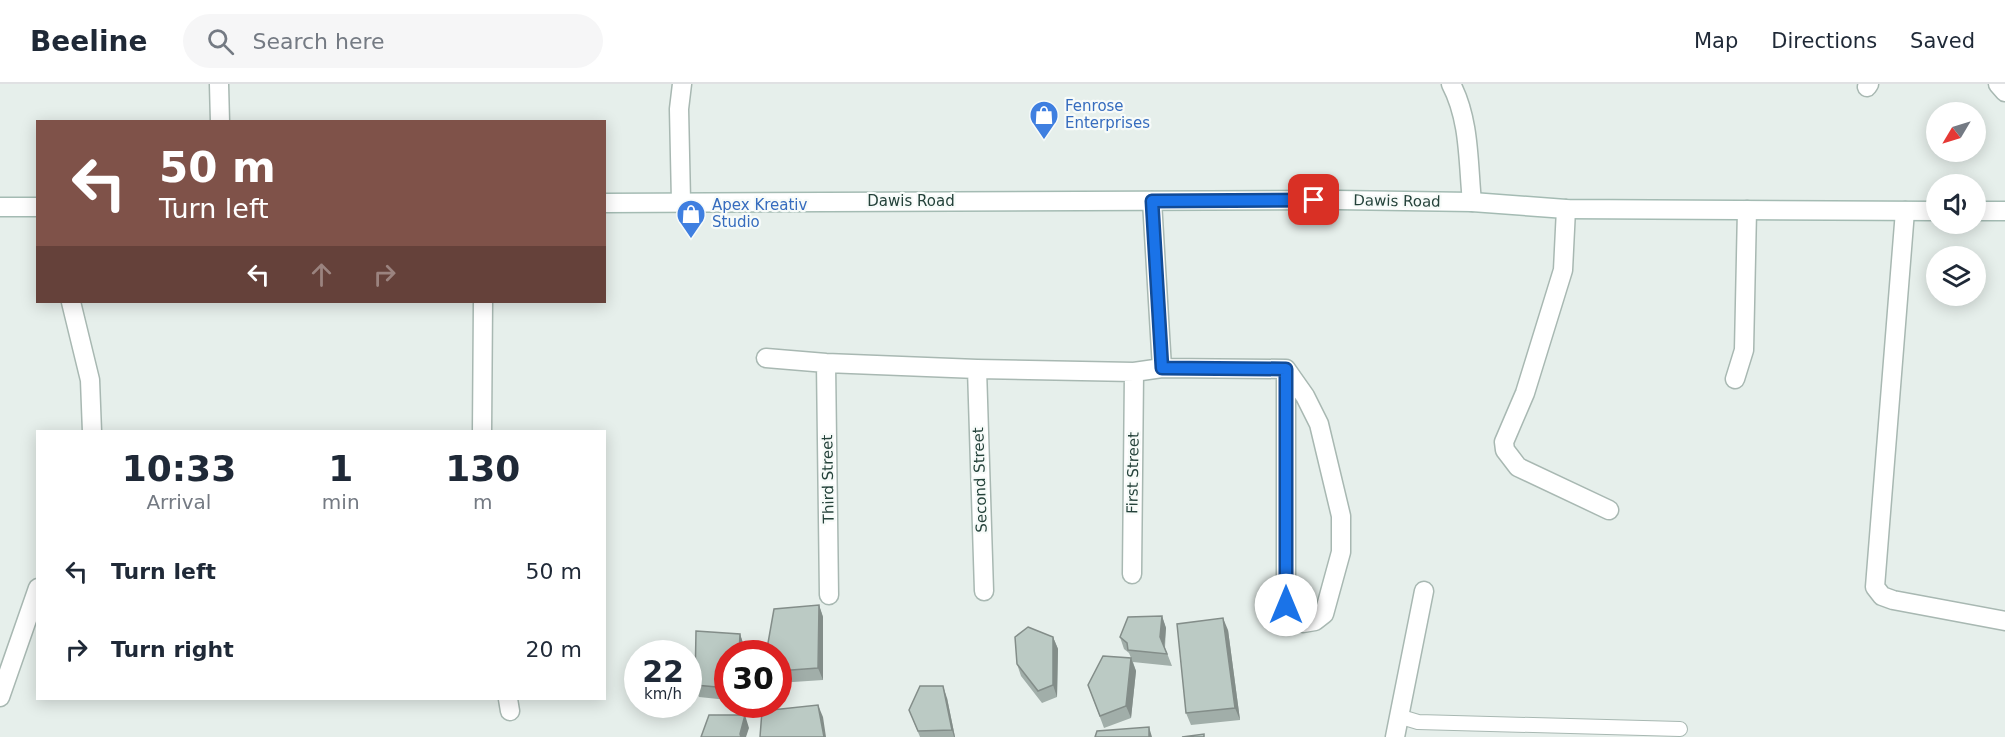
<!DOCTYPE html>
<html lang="en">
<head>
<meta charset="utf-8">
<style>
  body { margin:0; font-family:"DejaVu Sans",sans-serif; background:#f6f6f7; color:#1f2937; height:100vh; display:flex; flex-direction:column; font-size:22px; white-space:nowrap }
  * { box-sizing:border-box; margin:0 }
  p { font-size:20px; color:#747a83 }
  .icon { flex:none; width:33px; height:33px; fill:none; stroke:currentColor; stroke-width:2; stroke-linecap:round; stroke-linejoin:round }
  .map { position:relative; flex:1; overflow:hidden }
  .panel { position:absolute; left:36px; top:346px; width:570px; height:270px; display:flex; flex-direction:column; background:#fff; border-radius:0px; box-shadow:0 3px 15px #0003 }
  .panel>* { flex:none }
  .hud { position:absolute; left:36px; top:36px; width:570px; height:183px; border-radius:0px; box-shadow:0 3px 15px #0003; background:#7f5249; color:#fff; overflow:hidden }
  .needle { width:39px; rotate:232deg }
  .fabs { position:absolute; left:1926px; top:18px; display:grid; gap:12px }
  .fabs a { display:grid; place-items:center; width:60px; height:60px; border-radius:50%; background:#fff; box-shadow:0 3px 15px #0003; font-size:30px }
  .speed { position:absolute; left:624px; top:556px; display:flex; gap:12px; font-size:30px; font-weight:700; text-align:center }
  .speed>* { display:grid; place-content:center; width:78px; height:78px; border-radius:50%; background:#fff; box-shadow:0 3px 15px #0003; line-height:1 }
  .speed small { font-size:15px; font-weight:400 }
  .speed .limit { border:9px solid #d22; background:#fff; color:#111 }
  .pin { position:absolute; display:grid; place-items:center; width:51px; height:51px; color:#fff; margin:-26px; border-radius:12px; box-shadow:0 3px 9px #0006 }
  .me { position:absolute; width:66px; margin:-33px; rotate:0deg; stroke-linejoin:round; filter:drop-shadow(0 0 4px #0008) }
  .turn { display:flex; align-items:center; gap:21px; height:126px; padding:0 24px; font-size:27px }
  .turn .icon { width:78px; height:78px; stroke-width:2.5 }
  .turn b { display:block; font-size:42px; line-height:51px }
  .lanes { display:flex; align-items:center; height:57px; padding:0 24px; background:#0003; justify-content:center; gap:30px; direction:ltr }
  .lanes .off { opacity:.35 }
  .eta { display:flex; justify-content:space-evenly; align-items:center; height:102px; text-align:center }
  .eta b { font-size:36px; font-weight:700; line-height:42px }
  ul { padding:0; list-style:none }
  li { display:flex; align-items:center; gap:18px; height:78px; padding:0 24px }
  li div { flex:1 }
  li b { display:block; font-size:22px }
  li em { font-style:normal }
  header { display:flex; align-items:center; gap:36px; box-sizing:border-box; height:84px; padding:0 30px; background:#fff; border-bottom:2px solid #e0e1e3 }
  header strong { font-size:28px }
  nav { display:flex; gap:33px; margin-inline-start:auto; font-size:21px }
  .search { width:420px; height:54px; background:#f6f6f7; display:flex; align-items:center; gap:15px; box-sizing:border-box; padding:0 21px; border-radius:33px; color:#747a83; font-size:22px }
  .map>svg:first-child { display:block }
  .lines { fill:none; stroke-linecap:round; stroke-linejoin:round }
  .lane-casing { stroke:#a8b8b2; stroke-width:16 }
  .street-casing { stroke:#a8b8b2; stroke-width:21 }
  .secondary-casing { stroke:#a4bbb3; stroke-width:21 }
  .lane { stroke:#fff; stroke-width:14 }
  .street { stroke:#fff; stroke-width:18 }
  .secondary { stroke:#fff; stroke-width:18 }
  .wall { fill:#a1aea9 }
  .shaded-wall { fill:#838d89 }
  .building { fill:#bbcac4; stroke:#838d89; stroke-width:1.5 }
  .route-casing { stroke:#114b97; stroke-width:15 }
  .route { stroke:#1a73e8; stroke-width:10 }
  .labels { text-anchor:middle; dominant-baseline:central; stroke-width:4.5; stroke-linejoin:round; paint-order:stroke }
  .shop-label { font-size:15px; fill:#366cbe; stroke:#f7fbf9; text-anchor:start }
  .street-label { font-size:15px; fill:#24423a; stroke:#f7fbf9 }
</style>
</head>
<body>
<header>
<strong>Beeline</strong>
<div class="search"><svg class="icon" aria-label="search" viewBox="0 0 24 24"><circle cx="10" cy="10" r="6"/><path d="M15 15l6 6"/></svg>Search here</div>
<nav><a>Map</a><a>Directions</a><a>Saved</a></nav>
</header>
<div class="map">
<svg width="2005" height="653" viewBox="0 0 2005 653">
  <rect width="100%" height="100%" fill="#e6efeb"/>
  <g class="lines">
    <g class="lane-casing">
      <path id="lane" d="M1398 632 1418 638 1680 645"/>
    </g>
    <g class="street-casing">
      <path id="street" d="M219 0 220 38
        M1451 0C1470 36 1468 79 1472 118
        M1998 0 2005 8
        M1867 3 1869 0
        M681 117 679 25 682 0
        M1152 117 1162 284
        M1566 125 1563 186 1525 309 1504 358 1505 366 1518 383 1609 426
        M1905 127 1875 503 1882 512 1893 516 2005 537
        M71 218 90 296 92 348
        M766 274 826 279 977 285 1134 288 1162 284 1286 285 1305 312 1319 340 1341 432V468L1324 530 1315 537 1303 539 1291 532 1286 521V285
        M826 279 829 511
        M977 285 984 507
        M1735 295 1744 266 1747 126
        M482 348 483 218
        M1132 490 1134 288
        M0 613 38 504
        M508 615 510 627
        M1395 653 1424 507"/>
    </g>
    <g class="secondary-casing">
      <path id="secondary" d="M604 119 1337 116 1472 118 1566 125 1936 127
        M0 123H38
        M1976 127H2005"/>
    </g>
    <use href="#lane" class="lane"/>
    <use href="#street" class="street"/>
    <use href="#secondary" class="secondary"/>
  </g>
  <path class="wall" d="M819 521 823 533V596L778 599V570Z
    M1162 532 1166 544 1165 564 1172 582 1133 578 1136 587 1131 634 1104 644 1088 601 1131 574 1129 569 1124 565 1120 553Z
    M1228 546 1240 636 1191 641 1186 629Z
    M740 550 744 562 728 570V616L699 613 695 601Z
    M1053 553 1058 565 1057 613 1042 619 1021 592 1017 580Z
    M947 614 955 653H920L909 626Z"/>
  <path class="shaded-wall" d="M819 521 823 533V596L818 584Z
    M1162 532 1166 544 1164 565 1160 553Z
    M1223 534 1228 546 1240 636 1235 624Z
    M740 550 744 562V570H739Z
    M1053 553 1058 565 1057 613 1053 601Z
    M1131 574 1136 587 1131 634 1126 622Z
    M943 602 947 614 955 653H954L952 646Z
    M818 621 823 633 826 653H824Z
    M745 631 749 644 746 653H741L740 650Z
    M1149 643 1152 653H1149Z"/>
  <path class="building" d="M819 521 818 584 778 587V570H769L768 559 774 525Z
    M1162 532 1160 553 1167 570 1128 566 1127 559 1120 553 1128 533Z
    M1223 534 1235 624 1186 629 1177 540Z
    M1028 543 1053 553V601L1038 607 1017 580 1015 553Z
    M696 547 740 550 739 570H728V604L695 601Z
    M1103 572 1131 574 1126 622 1100 632 1088 601Z
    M920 602H943L952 646 918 647 909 626Z
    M818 621 824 653H760L762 627Z
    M709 631H745L740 650 741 653H701Z
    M1149 643V653H1095L1097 647Z
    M1204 650V653H1182Z"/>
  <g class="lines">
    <g class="route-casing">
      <path id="route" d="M1286 521V285L1162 284 1152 117 1314 116"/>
    </g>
    <use href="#route" class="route"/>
  </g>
  <defs>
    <g id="shop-pin" transform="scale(1.5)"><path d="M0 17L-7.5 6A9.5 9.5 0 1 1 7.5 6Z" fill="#3f7fe0" stroke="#f7fbf9"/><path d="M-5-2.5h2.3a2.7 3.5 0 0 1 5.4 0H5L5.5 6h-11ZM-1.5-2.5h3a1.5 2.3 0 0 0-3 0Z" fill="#fff"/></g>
  </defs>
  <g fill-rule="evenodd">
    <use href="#shop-pin" x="1044" y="31"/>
    <use href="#shop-pin" x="691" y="130"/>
  </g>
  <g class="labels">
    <g class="shop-label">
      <text x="1065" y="22">Fenrose<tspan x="1065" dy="17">Enterprises</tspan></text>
      <text x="712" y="121">Apex Kreativ<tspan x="712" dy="17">Studio</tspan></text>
    </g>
    <g class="street-label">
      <text x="911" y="117">Dawis Road</text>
      <text transform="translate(1397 117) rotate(1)">Dawis Road</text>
      <text transform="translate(1133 389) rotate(-89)">First Street</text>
      <text transform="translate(828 395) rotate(-91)">Third Street</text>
      <text transform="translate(980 396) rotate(-92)">Second Street</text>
    </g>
  </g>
</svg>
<div class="fabs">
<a><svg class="needle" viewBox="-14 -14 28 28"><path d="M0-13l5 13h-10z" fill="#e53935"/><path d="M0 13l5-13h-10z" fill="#747a83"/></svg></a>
<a><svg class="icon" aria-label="sound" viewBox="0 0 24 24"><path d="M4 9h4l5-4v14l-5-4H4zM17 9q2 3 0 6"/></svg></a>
<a><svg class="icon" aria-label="layers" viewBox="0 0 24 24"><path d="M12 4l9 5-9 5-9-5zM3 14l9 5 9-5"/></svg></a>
</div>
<div class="speed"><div>22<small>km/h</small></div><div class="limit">30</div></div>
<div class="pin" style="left:1314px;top:116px;background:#d93025"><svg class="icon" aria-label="arrive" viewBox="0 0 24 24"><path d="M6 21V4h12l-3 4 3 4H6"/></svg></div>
<svg class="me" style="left:1286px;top:521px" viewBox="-20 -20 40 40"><circle r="19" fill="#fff"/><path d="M0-13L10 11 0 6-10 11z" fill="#1a73e8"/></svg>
<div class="hud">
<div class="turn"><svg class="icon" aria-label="left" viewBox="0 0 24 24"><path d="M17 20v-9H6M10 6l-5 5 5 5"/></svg><div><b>50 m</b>Turn left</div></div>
<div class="lanes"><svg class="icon" aria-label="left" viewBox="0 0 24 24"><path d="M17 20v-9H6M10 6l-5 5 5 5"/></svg><svg class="icon off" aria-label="ahead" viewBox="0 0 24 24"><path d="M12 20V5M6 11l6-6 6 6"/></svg><svg class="icon off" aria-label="right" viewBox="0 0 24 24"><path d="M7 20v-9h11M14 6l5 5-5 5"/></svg></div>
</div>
<section class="panel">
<div class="eta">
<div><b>10:33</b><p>Arrival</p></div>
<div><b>1</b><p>min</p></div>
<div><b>130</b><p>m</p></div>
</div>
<ul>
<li><svg class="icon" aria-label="left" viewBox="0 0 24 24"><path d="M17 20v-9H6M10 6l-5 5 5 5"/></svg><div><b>Turn left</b></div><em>50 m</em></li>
<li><svg class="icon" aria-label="right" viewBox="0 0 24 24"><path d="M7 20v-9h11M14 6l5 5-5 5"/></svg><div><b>Turn right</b></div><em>20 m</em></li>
</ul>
</section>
</div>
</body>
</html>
